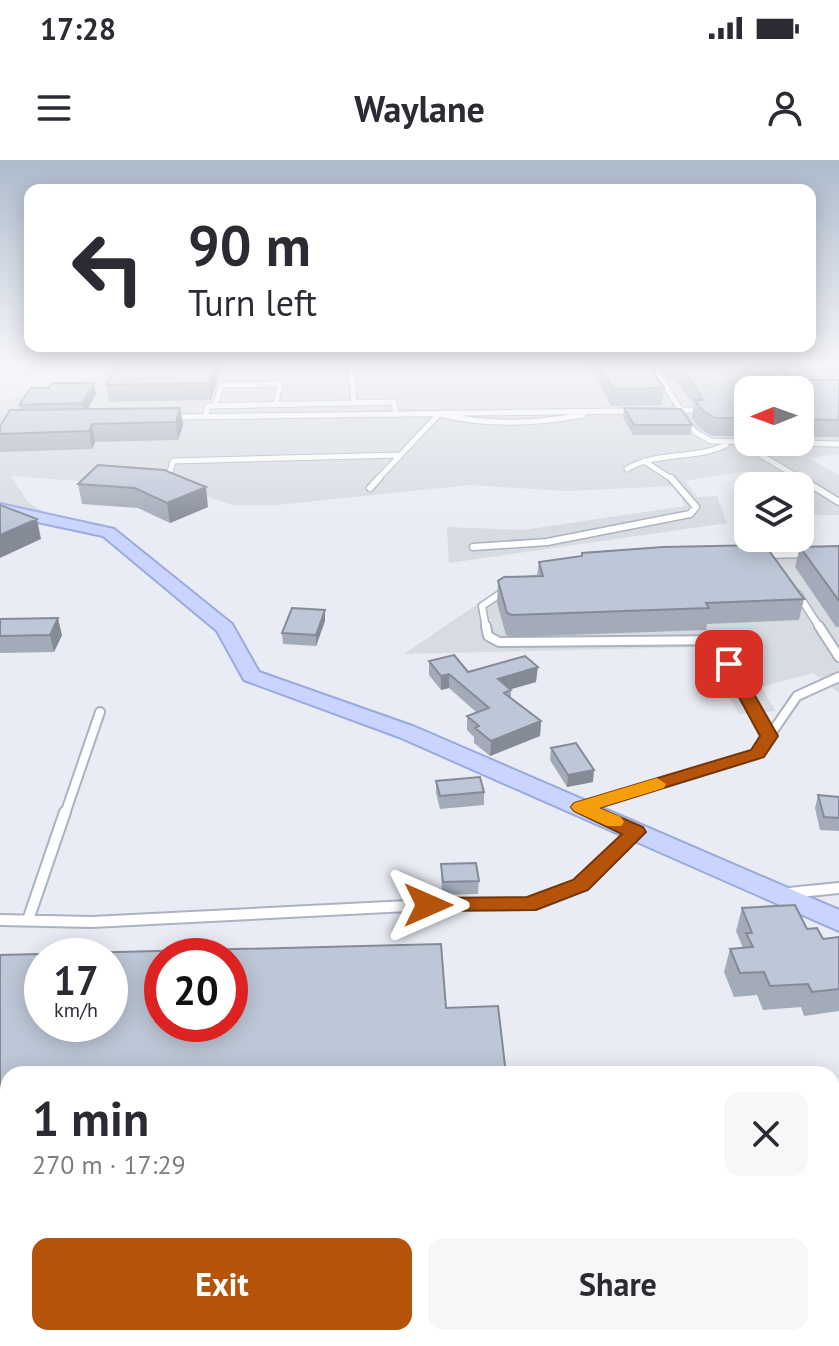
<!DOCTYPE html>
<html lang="en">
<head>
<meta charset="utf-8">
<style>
  body { margin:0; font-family:"PT Sans",sans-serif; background:#f7f7f7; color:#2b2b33; height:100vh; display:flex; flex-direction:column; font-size:30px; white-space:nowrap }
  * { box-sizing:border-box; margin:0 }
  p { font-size:26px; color:#7c7c81 }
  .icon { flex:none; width:44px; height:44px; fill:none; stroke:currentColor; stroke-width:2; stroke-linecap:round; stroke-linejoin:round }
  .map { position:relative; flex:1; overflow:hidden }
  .sheet { position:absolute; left:0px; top:906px; width:840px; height:280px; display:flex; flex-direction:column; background:#fff; border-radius:24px 24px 0 0; box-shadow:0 4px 20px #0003 }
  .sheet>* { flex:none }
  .guide { position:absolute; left:24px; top:24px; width:792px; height:168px; border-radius:16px; box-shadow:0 4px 20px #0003; background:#fff; color:#2b2b33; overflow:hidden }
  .needle { width:52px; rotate:269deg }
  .fabs { position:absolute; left:734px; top:216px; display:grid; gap:16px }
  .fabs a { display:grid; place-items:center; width:80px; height:80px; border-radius:16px; background:#fff; box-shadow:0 4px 20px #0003; font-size:40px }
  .speed { position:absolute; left:24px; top:778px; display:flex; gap:16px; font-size:40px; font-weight:700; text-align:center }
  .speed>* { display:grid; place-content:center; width:104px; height:104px; border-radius:50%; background:#fff; box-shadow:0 4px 20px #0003; line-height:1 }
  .speed small { font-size:20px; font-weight:400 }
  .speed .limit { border:12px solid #d22; background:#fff; color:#111 }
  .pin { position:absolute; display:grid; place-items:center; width:68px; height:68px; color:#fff; margin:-34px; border-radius:16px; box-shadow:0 4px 12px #0006 }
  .me { position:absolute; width:88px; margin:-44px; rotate:90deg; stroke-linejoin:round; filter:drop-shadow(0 0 6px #0008) }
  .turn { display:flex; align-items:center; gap:28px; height:168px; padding:0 32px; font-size:36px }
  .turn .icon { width:104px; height:104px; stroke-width:2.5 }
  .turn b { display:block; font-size:56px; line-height:68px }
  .round { display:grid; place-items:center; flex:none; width:84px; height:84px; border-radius:16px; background:#f7f7f7 }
  .overview { display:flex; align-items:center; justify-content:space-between; height:136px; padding:0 32px }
  h1 { font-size:48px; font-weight:600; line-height:60px }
  .button { display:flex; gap:16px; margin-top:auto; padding:16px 32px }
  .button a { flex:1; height:92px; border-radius:16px; background:#b45309; color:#fff; font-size:32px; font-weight:600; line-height:92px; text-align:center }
  .button a+a { background:#f7f7f7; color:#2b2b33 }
  .status { display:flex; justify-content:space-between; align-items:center; height:56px; padding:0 40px; background:#fff; direction:ltr }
  .status svg { height:22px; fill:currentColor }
  header { display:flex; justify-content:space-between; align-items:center; height:104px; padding:0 32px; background:#fff; font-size:36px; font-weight:600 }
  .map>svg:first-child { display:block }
  .industrial { fill:#d7dbe2; fill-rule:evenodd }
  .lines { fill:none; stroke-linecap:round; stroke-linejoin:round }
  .lane-far3-casing { stroke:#abb2c1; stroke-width:7 }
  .lane-far2-casing { stroke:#abb2c1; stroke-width:9 }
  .lane-far1-casing { stroke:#abb2c1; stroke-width:12 }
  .lane-casing { stroke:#abb2c1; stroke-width:14 }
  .secondary-casing { stroke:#9baadd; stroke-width:4 }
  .lane-far3 { stroke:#fff; stroke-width:5 }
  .lane-far2 { stroke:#fff; stroke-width:6 }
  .lane-far1 { stroke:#fff; stroke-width:8 }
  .lane { stroke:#fff; stroke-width:10 }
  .secondary { fill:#c9d5ff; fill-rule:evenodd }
  .wall { fill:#a3abb9 }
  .shaded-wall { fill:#858b96 }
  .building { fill:#bec7d7; stroke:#858b96; stroke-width:2; fill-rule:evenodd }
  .route { fill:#b45309; stroke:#753606; stroke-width:2 }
  .slow { fill:#f59e0b }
</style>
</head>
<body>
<div class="status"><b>17:28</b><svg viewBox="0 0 49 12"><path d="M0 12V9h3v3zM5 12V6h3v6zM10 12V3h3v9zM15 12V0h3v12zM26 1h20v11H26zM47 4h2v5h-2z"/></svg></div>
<header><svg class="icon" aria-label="menu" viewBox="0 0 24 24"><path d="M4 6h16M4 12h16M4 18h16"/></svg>Waylane<svg class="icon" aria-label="person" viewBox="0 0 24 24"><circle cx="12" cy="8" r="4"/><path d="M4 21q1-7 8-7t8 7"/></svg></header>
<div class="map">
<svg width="839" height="1186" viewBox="0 0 839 1186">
  <rect width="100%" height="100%" fill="#e9ecf5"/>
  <path class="industrial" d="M130 203H839V294L808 298 839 315V355H817L800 344V326H772L747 311 685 321 697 337 717 336 727 363 449 403 447 367 523 370 685 346 676 326 566 331 470 325 277 345H233L183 329 11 316 28 342 50 356 0 346V241L91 219ZM748 230H800V282H748Z
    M839 387V533L813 513 761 527 776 551 739 554 700 487 404 494 516 418 603 400 762 388Z"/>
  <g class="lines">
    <g class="lane-far3-casing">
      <path id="lane-far3" d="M351 203 354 242
        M651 204 695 272 711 281 839 284
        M800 206 839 205
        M215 245 222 225 280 224 276 244
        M673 250H691
        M173 257 631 251
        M205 257 208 246 394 242 396 255
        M742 284 803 320
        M644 301 673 320
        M627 309C657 291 694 300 726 285
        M168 319 173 301 401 295
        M377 320 439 254C487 266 534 264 583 255"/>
    </g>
    <g class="lane-far2-casing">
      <path id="lane-far2" d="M800 318 839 342
        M370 328 379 318
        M473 387 547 382 690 354 696 347 671 318
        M764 395 806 394
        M798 434 820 468
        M486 468 482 446 507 429"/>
    </g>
    <g class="lane-far1-casing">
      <path id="lane-far1" d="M486 466 488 476 499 482 734 480
        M819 466 839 497
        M716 480 769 576
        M585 646 757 594 797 536 839 517
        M65 654 100 552"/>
    </g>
    <g class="lane-casing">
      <path id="lane" d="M789 733 839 728
        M0 760 92 762 428 745 529 744 580 725 635 673
        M28 760 65 652"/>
    </g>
    <g class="secondary-casing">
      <path id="secondary" d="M0 344 114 369 232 464 259 512 415 567 839 750V771L399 577 244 520 217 471 103 376 0 354Z"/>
    </g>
    <use href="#lane-far3" class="lane-far3"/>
    <use href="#lane-far2" class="lane-far2"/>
    <use href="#lane-far1" class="lane-far1"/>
    <use href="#lane" class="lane"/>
    <use href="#secondary" class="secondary"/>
  </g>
  <path class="wall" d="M589 203H657L656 216 664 228 662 245 611 246 589 206Z
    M657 203H779L782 210 795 220H839V277H800V230H748V276H712L699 268 692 258 694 245 675 220H668Z
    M221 207 211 240 109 242 106 225Z
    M94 223 96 234 88 249 180 248 183 265 178 280 95 282 92 289 0 292V266L20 250 19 245 49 228Z
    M624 248 692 265 690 275H633L623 257Z
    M98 305 208 347 170 363 138 348 82 344 78 324Z
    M839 386V467H836L795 407 800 387Z
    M539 402 804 439 799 460 707 464 706 470 511 477 506 475 497 443 498 421 537 416Z
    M325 450V461L316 486 283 484 282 473Z
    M0 459 62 475 54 492 0 493Z
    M429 501 468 512 536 522 511 529V538L541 561 540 576 490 596 474 583V577L467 570V556L476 552 449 528 441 530 429 515Z
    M551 588 593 622 567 627 550 600Z
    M436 621 484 632V645L440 649 436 633Z
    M818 635 839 637V671L820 670 815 648Z
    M441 704 479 721 478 734 442 735Z
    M742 748 807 769 823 779 839 777V851L804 856 801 847 763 850 757 835 734 837 724 812 730 789 743 788 736 771Z"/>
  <path class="shaded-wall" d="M216 203H221V207L211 240 209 223Z
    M94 223 96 234 84 255 82 243Z
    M180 248 183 265 178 280 176 262Z
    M92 264 95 282 92 289 89 271Z
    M206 327 208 347 170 363 167 343Z
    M37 359 41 379 0 398V375Z
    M325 450V461L316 486V475Z
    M58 458 62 475 54 492 50 475Z
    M538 507 536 522 497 533 498 519Z
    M449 514V528L441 530V516Z
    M541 561 540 576 490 596 491 581Z
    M594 610 593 622 567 627 568 615Z"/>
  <path class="building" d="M118 203H216L209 223 106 225Z
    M598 203H657V204H648L664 228 613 229Z
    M670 203H779L782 210 795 220H839V260L800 259V230H748V258H715L702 250 695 240H703L698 230 678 203Z
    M52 223H94L82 243 19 245 31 228H49Z
    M180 248 176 262 92 264 89 271 0 274V266L10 250Z
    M624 248 681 249 692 265H634Z
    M98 305 164 310 206 327 167 343 135 328 78 324Z
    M0 345 37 359 0 375Z
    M765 385 804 439 706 443 709 448 512 455 507 453 498 421 504 417 543 416 539 402 582 396V393L663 387Z
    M839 386V441L800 387Z
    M292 448 325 450 316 475 282 473Z
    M58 458 50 475 0 476V459Z
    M454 495 468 512 525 496 538 507 498 519 511 530 504 533 541 561 491 581 475 568 479 566 467 556 489 548 449 514 441 516 429 501Z
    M576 583 594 610 568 615 551 588Z
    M480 617 484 632 440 636 436 621Z
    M818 635 839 637V658L824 657Z
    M476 703 479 721 443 722 441 704Z
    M795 745 807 769 817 768 823 779 839 777V829L812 832 808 824 770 826 764 812 740 813 730 789 753 787 746 773H752L742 748Z
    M441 784 446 848 498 846 506 914H8V1178H536L537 1186H0V795ZM42 796H110V864H42ZM162 796H230V864H162Z"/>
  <linearGradient id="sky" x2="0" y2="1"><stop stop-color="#adbbcc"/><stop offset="0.55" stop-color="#f5f6fa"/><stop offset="1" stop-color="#f5f6fa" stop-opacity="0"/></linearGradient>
  <rect width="839" height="369" fill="url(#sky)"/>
  <path class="route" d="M729 499 737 504 778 576 764 597 599 648 643 667 646 672 588 730 536 750 421 751 418 745 421 740 428 738 527 737 573 720 622 674 574 651 571 647 574 643 751 590 760 576 721 504Z"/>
  <path class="slow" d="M657 618 666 624 664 628 599 648 621 657 624 662 621 666H607L574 651 571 647 574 643Z"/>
</svg>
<div class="fabs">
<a><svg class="needle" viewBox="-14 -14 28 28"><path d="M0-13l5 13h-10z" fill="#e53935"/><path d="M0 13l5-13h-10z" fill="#7c7c81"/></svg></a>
<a><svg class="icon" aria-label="layers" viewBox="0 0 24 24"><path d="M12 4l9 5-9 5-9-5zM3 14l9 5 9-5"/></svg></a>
</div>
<div class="speed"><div>17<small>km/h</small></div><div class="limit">20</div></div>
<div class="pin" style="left:729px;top:504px;background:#d93025"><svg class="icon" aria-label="arrive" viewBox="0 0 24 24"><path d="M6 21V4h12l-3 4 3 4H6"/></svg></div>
<svg class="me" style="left:428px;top:745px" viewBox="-20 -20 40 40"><path d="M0-17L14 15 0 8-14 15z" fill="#b45309" stroke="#fff" stroke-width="4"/></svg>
<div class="guide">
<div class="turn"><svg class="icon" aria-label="left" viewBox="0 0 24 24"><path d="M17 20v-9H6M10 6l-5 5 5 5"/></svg><div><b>90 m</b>Turn left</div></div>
</div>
<section class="sheet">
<div class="overview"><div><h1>1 min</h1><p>270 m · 17:29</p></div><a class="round"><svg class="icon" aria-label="close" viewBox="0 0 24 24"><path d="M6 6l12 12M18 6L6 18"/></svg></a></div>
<div class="button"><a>Exit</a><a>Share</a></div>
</section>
</div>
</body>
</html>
